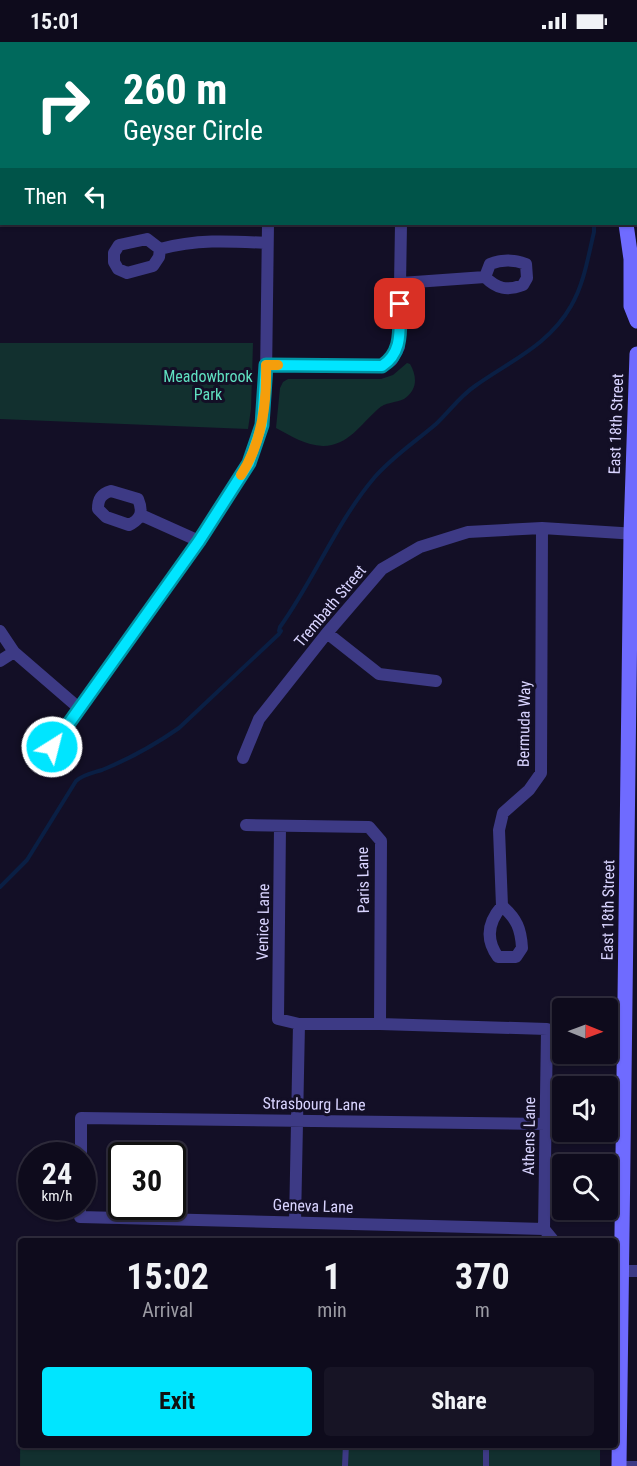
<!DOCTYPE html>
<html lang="en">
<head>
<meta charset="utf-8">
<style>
  body { margin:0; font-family:"Roboto Condensed",sans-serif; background:#171425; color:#f1f3f6; height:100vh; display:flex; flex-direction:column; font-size:22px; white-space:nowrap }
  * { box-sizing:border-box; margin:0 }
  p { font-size:20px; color:#9b9ba3 }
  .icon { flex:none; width:33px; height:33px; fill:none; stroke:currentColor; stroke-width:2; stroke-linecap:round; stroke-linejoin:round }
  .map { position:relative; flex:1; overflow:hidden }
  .drawer { position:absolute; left:18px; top:1196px; width:600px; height:210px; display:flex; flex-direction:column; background:#0e0b1c; border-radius:6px; box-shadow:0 2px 4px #0004,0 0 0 2px #2e2b3b }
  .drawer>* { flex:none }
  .banner { position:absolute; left:0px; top:0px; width:638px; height:183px; box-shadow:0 2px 4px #0004,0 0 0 2px #2e2b3b; background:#00695c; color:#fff; overflow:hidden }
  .needle { width:39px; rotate:91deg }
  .fabs { position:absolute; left:552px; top:956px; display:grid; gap:12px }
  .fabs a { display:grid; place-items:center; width:66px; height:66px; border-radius:6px; background:#0e0b1c; box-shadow:0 2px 4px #0004,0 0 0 2px #2e2b3b; font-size:30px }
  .speed { position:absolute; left:18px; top:1100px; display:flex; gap:12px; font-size:30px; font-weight:700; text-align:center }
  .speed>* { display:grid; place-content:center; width:78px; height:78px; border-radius:50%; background:#0e0b1c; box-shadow:0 2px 4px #0004,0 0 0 2px #2e2b3b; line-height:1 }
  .speed small { font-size:15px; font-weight:400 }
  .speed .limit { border:3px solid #111; border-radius:9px; background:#fff; color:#111 }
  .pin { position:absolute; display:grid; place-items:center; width:51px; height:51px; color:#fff; margin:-26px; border-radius:12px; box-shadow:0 3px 9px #0006 }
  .me { position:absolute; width:66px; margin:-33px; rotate:36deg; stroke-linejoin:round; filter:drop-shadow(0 0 4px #0008) }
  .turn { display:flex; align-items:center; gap:21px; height:126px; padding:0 24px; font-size:27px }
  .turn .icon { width:78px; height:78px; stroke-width:2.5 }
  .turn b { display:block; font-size:42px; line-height:51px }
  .then { display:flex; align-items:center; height:57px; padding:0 24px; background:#0003; gap:12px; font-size:22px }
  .eta { display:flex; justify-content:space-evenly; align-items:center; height:102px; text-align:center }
  .eta b { font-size:36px; font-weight:700; line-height:42px }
  .primary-button { display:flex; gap:12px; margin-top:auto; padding:12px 24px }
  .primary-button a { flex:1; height:69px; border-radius:6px; background:#00e5ff; color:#111; font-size:24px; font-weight:700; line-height:69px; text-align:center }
  .primary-button a+a { background:#171425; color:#f1f3f6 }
  .status { display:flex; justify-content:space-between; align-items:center; height:42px; padding:0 30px; background:#0e0b1c; direction:ltr }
  .status svg { height:16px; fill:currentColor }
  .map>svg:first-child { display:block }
  .green { fill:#12302f }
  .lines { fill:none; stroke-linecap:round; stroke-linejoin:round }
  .stream { stroke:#0a1f44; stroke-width:4 }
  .lane { stroke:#3d3a85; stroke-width:6 }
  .street { stroke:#3d3a85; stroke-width:12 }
  .secondary { stroke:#6f6bff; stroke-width:15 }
  .route-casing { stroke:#0095a6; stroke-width:15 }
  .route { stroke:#00e5ff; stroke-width:10 }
  .slow { stroke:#f59e0b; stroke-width:10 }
  .labels { text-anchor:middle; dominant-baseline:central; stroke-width:6; stroke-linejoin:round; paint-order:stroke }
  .park-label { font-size:16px; fill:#5fe0c0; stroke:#130f26 }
  .street-label { font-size:16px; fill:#d9d4ff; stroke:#130f26 }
</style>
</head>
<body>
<div class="status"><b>15:01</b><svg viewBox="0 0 49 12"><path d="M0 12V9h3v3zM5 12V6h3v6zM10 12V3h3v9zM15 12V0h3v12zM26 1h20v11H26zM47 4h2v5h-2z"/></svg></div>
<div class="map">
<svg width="637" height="1424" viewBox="0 0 637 1424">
  <rect width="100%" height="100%" fill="#130f26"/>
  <path class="green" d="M0 301H253L251 367 248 387 0 377Z
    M407 321 410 322C417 334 418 348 404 357 396 361 385 360 378 367 361 382 348 404 323 404 305 403 291 394 276 386L280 346 283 340 288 337H381L393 333Z
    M21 1279V1402L600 1403V1424H20Z"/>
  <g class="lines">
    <path class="stream" d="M0 845 27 818 76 739C84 732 93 731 102 728 129 717 156 702 179 686L279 592 281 589H279L280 585C314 538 336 481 374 436 392 415 415 400 436 382 449 370 460 354 475 344 510 319 549 303 571 264 584 242 588 215 594 190V182"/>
    <path class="lane" d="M619 1422H637
      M345 1424 346 1402
      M486 1424V1402"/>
    <path class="street" d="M133 2V0
      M272 2V0
      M0 74 2 73
      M147 197 160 207 159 215 153 224 127 231 118 227 114 220V211L119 203Z
      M160 207C197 197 229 199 267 201
      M401 241 485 235C497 247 507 249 523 243L527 236 526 222C513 217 502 217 490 222L485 235
      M266 323 382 324 392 318 399 305 401 182
      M111 449 138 457C143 469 142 477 129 483L106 475 98 467C98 457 101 452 111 449Z
      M141 473 199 499
      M0 589 14 610 80 667
      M327 591 379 632 436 639
      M0 619 14 610
      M52 705 199 499 249 421 262 383 266 336 268 182
      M243 716 259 677 327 591 382 527 420 505 468 490 542 486 637 492
      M246 783 369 785 381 799 380 982
      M280 784 278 977 299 982H380L547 987 544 1187 553 1198
      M502 864C517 877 521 887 522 906L516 915H498C485 897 488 880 502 864L499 788 503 771 529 748 541 731 542 486
      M81 1113V1076L546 1082
      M80 1164V1175L544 1187
      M295 1180 299 982
      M622 1229H637"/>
    <path class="secondary" d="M563 0 564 2
      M584 0 585 2
      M636 138 637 142
      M626 182 631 217V264L637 279
      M619 1424 631 491 637 312"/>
  </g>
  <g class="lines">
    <g class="route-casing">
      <path id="route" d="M52 705 199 499 249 421 262 383 266 323 382 324C404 310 399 286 400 262"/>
    </g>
    <use href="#route" class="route"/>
    <path class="slow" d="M241 433C262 401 267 361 266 323H278"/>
  </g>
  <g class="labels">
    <g class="park-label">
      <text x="208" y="334">Meadowbrook<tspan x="208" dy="18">Park</tspan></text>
    </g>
    <g class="street-label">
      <text transform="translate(616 382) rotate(-88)">East 18th Street</text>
      <text transform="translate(330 564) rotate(-50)">Trembath Street</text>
      <text transform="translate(524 682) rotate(-89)">Bermuda Way</text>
      <text transform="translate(363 838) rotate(-91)">Paris Lane</text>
      <text transform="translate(608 868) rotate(-89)">East 18th Street</text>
      <text transform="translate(263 880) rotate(-89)">Venice Lane</text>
      <text transform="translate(314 1062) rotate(1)">Strasbourg Lane</text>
      <text transform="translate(529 1094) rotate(-89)">Athens Lane</text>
      <text transform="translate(313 1164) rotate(2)">Geneva Lane</text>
    </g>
  </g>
</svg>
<div class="fabs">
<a><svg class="needle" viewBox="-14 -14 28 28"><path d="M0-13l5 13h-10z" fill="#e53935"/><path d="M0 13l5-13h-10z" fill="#9b9ba3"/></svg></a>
<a><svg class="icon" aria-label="sound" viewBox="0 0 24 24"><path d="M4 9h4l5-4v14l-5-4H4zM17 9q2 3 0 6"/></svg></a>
<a><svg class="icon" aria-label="search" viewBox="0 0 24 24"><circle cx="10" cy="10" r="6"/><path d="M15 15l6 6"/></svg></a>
</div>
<div class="speed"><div>24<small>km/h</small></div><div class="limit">30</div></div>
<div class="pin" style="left:400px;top:262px;background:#d93025"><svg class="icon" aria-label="arrive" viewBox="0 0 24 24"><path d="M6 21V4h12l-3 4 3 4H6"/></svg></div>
<svg class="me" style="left:52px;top:705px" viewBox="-20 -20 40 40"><circle r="17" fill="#00e5ff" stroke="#fff" stroke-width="3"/><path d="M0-11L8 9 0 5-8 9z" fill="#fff"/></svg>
<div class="banner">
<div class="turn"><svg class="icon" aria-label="right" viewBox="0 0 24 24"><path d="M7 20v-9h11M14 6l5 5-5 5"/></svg><div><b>260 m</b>Geyser Circle</div></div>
<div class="then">Then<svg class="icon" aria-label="left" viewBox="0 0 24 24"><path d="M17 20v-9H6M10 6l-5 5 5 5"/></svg></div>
</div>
<section class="drawer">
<div class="eta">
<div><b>15:02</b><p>Arrival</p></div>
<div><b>1</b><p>min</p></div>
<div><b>370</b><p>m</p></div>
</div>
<div class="primary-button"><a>Exit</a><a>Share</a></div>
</section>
</div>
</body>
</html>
